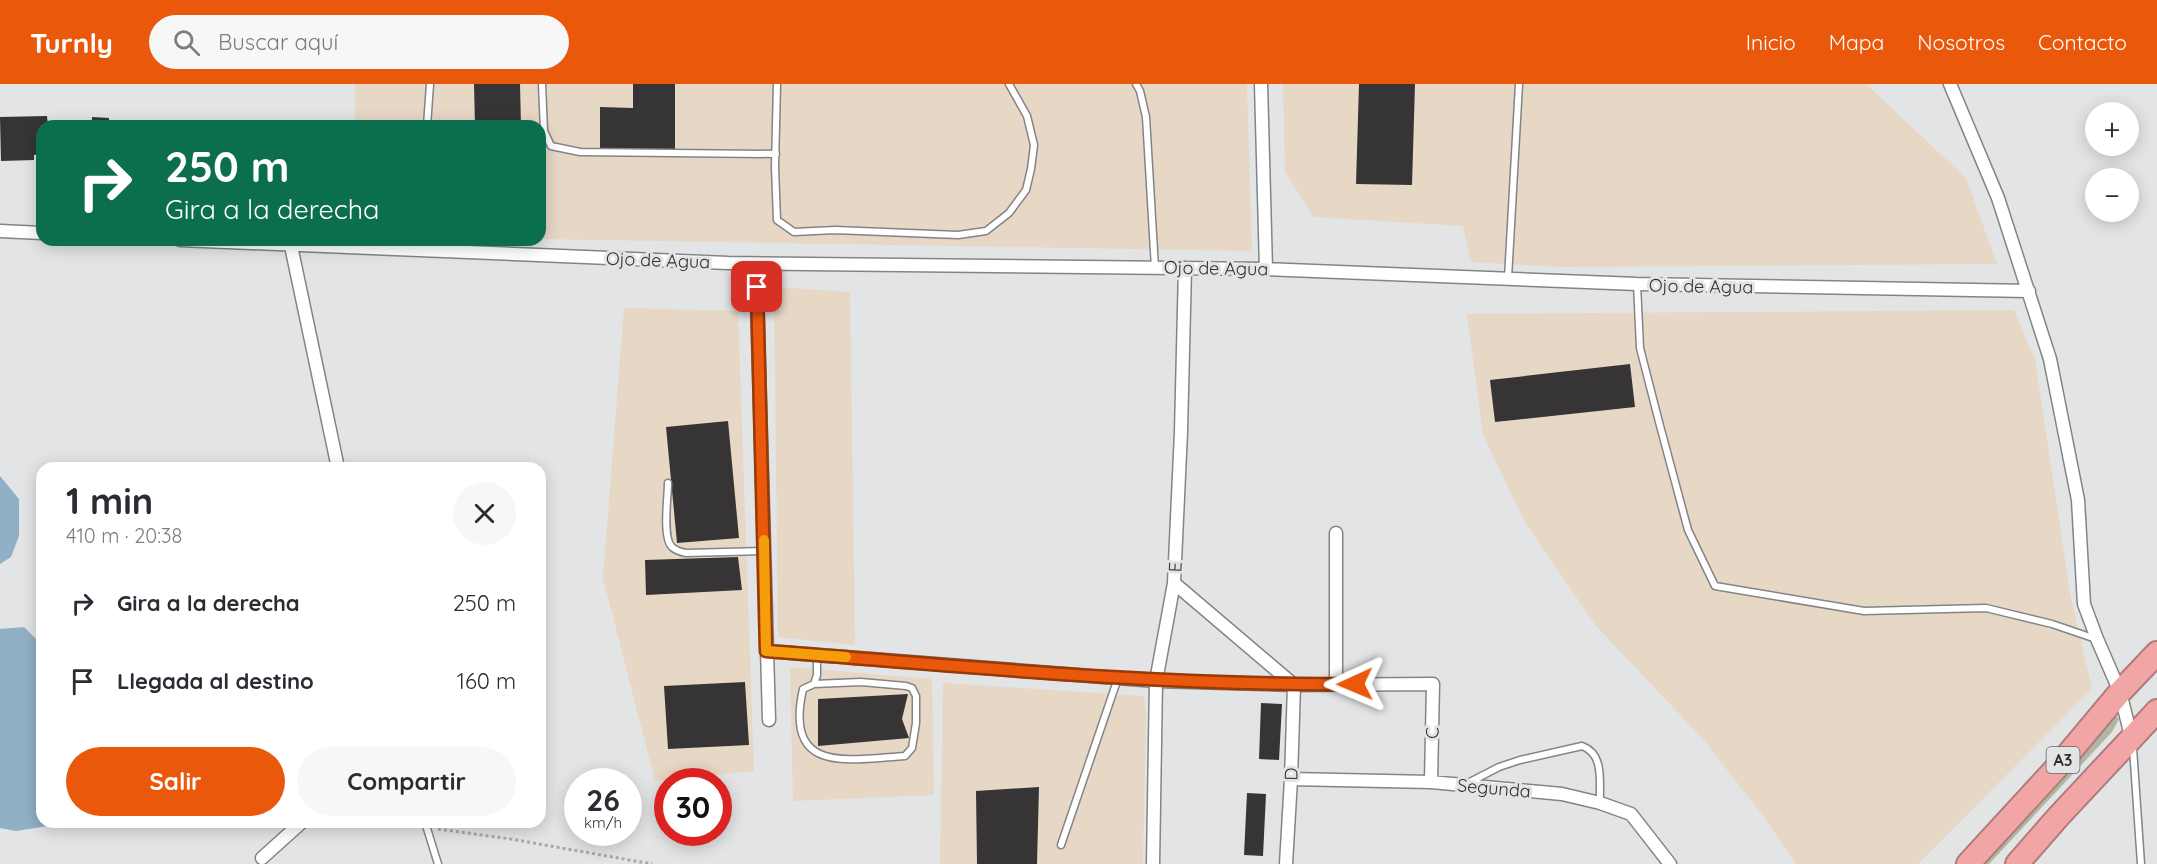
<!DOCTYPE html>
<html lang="es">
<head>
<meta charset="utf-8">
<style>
  body { margin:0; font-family:Quicksand,sans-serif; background:#f7f7f7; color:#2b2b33; height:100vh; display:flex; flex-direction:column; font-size:22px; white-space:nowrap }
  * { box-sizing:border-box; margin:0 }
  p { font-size:20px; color:#7c7c81 }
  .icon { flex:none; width:33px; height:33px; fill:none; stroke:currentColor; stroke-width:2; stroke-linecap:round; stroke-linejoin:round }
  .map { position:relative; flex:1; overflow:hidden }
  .side { position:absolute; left:36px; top:378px; width:510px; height:366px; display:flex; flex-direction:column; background:#fff; border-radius:18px; box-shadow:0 3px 15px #0003 }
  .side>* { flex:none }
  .hud { position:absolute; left:36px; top:36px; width:510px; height:126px; border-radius:18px; box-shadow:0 3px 15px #0003; background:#0b6e4f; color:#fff; overflow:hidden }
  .fabs { position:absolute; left:2085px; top:18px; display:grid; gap:12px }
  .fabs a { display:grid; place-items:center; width:54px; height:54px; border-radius:50%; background:#fff; box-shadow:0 3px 15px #0003; font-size:30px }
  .speed { position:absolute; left:564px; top:684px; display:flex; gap:12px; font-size:30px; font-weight:700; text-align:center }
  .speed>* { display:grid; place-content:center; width:78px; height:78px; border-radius:50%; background:#fff; box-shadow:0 3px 15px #0003; line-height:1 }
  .speed small { font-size:15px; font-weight:400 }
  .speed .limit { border:9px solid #d22; background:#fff; color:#111 }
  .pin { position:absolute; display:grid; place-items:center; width:51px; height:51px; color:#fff; margin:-26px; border-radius:12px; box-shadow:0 3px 9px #0006 }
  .me { position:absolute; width:66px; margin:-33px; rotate:269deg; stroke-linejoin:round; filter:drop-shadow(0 0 4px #0008) }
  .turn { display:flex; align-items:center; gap:21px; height:126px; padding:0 30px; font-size:27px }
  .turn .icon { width:78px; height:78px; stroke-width:2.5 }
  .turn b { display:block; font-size:42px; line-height:51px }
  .round { display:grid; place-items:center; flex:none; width:63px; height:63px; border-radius:32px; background:#f7f7f7 }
  .headline { display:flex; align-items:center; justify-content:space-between; height:102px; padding:0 30px }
  h1 { font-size:36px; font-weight:700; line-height:45px }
  .action { display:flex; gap:12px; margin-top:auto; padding:12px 30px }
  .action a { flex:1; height:69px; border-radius:36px; background:#ea580c; color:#fff; font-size:24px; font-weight:700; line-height:69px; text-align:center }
  .action a+a { background:#f7f7f7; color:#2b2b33 }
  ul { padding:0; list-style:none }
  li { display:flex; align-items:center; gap:18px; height:78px; padding:0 30px }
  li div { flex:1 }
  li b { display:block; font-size:22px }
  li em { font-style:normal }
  header { display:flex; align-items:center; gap:36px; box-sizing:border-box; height:84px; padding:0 30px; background:#ea580c; color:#fff }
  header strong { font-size:28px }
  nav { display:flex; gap:33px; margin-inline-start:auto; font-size:21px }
  .search { width:420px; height:54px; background:#f7f7f7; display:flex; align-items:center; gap:15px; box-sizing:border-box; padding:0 21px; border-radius:33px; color:#7c7c81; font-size:22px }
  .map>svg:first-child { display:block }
  .industrial { fill:#e7d7c5 }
  .green { fill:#aeb8a1 }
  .water { fill:#90b0c5 }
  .building { fill:#373435 }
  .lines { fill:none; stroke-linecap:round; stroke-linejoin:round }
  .lane-casing { stroke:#838486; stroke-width:9 }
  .street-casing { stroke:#838486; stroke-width:15 }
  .highway-casing { stroke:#ae7c7c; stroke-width:26 }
  .path { stroke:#a7a8a9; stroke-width:3; stroke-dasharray:3 3; stroke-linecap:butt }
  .lane { stroke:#fff; stroke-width:6 }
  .street { stroke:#fff; stroke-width:12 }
  .highway { stroke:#f2a5a5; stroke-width:22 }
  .route-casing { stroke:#983908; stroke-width:15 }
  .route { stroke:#ea580c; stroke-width:10 }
  .slow { stroke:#f59e0b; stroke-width:10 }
  .labels { text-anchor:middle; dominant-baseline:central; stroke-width:6; stroke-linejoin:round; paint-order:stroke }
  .shield { fill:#e3e4e6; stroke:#656567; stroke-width:1.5 }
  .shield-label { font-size:16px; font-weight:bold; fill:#2f2f30 }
  .street-label { font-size:18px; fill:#2f2f30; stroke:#e3e4e6 }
</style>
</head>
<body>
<header>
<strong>Turnly</strong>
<div class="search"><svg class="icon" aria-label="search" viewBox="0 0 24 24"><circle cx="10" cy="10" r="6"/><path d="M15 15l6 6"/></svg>Buscar aquí</div>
<nav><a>Inicio</a><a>Mapa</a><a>Nosotros</a><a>Contacto</a></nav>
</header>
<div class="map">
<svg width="2157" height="780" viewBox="0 0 2157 780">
  <rect width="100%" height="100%" fill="#e3e4e6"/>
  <path class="industrial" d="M355 0H1247L1252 167 540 155V42H355Z
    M1283 0H1866L1966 94 1997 180 1563 183 1471 178 1463 142 1314 133 1285 88Z
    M774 203 850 208 855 561 778 553Z
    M624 224 738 227 754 687 655 697 603 494Z
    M2014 226 2035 276 2070 509 2092 605 1918 780H1796L1764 733 1703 655 1596 542 1525 438 1483 351 1467 230Z
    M790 583 932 595 934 711 793 717Z
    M943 599 1144 612 1146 629 1143 780H940Z"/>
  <path class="green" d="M2114 630 2119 635 2112 648 1989 780H1973Z"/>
  <path class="water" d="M0 392 19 415V452L11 473 0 480Z
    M24 543 42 561V738H55L54 741 16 747 0 744V545Z"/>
  <path class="building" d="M474 0H520L521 42H475Z
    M633 0H675V71H600V23L633 24Z
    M1359 0H1415L1412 101 1356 100Z
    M47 32 48 42H42V70L34 71V76L1 77 0 33Z
    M92 33 109 34V42H92Z
    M1630 280 1635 323 1495 338 1490 296Z
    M728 337 739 454 677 459 666 343Z
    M738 473 742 506 646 511 645 476Z
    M745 598 749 661 668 665 664 602Z
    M908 610 902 635 909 654 818 662V615Z
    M1261 619 1282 620 1279 676 1259 675Z
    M1039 703 1037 780H977L976 707Z
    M1247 709 1266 710 1263 772 1244 771Z"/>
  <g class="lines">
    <g class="lane-casing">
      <path id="lane" d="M542 0 544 47 551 62 580 68 776 70
        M777 0 775 83 777 136 794 148 835 146 958 151 986 147 1009 129 1026 106 1031 85 1034 61 1027 32 1009 0
        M1136 0 1140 7 1146 33 1155 184
        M427 42 430 0
        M1508 194 1519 0
        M1637 200 1640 264 1659 338 1688 446 1715 502 1864 527 1986 524 2052 540 2096 555
        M668 399C668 413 662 454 672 463 676 467 681 468 686 469L764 467
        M814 600 861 598 906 602 912 604 916 612V639L912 664 905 672C846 676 784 690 803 605L814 600 817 591V571
        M2133 664 2141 780
        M1468 699 1499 683 1520 676 1582 662C1605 670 1599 699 1600 719
        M425 738 438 780
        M1061 761 1118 594"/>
    </g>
    <g class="street-casing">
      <path id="street" d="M1261 0 1266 185
        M1950 0 1998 114 2050 275 2078 416 2084 520 2097 555 2120 608 2132 656
        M0 147 42 149
        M180 156 728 179 1266 185 1637 200 2029 207
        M291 162 338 384
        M756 180 769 636
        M1336 449V600
        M1174 499 1294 601
        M767 567 1156 597 1294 601 1433 600 1431 698
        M1291 695 1431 698 1562 710 1600 719 1631 730 1670 780
        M262 774 302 738
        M1153 780 1156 597 1174 499 1181 348 1185 184
        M1286 780 1291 695 1294 601"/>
    </g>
    <g class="highway-casing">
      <path id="highway" d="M1968 780 2059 681 2120 608 2157 569
        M2017 780 2058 733 2157 627"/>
    </g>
    <path class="path" d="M438 745 511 755 652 780"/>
    <use href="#lane" class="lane"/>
    <use href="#street" class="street"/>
    <use href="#highway" class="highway"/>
  </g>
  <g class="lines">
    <g class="route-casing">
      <path id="route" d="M757 203 766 567C962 582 1159 602 1355 600"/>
    </g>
    <use href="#route" class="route"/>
    <path class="slow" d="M764 456 766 567 846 573"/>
  </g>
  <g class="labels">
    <rect class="shield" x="2046.5" y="663" width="33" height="26" rx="4.5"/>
    <g class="shield-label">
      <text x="2063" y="676">A3</text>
    </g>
    <g class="street-label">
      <text transform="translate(658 176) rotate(2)">Ojo de Agua</text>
      <text transform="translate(1216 184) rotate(1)">Ojo de Agua</text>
      <text transform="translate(1701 202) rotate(1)">Ojo de Agua</text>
      <text transform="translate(1175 483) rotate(-87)">E</text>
      <text transform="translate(1432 649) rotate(-89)">C</text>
      <text transform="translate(1291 690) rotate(-88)">D</text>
      <text transform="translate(1494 704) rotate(5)">Segunda</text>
    </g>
  </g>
</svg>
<div class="fabs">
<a>+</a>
<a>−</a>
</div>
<div class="speed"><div>26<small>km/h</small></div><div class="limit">30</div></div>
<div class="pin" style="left:757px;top:203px;background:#d93025"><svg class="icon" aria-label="arrive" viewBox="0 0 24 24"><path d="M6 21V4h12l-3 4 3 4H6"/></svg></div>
<svg class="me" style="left:1355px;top:600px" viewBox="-20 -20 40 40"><path d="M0-17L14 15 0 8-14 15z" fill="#ea580c" stroke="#fff" stroke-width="4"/></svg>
<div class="hud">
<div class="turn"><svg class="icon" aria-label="right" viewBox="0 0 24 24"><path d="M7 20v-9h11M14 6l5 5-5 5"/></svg><div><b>250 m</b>Gira a la derecha</div></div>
</div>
<section class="side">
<div class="headline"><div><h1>1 min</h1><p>410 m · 20:38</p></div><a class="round"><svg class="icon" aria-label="close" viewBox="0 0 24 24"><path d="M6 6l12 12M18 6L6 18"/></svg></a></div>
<ul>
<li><svg class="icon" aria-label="right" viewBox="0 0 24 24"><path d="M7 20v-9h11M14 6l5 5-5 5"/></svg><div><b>Gira a la derecha</b></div><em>250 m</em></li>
<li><svg class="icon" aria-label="arrive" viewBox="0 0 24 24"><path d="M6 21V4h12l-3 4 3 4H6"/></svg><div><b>Llegada al destino</b></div><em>160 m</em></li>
</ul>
<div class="action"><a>Salir</a><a>Compartir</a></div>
</section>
</div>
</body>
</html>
